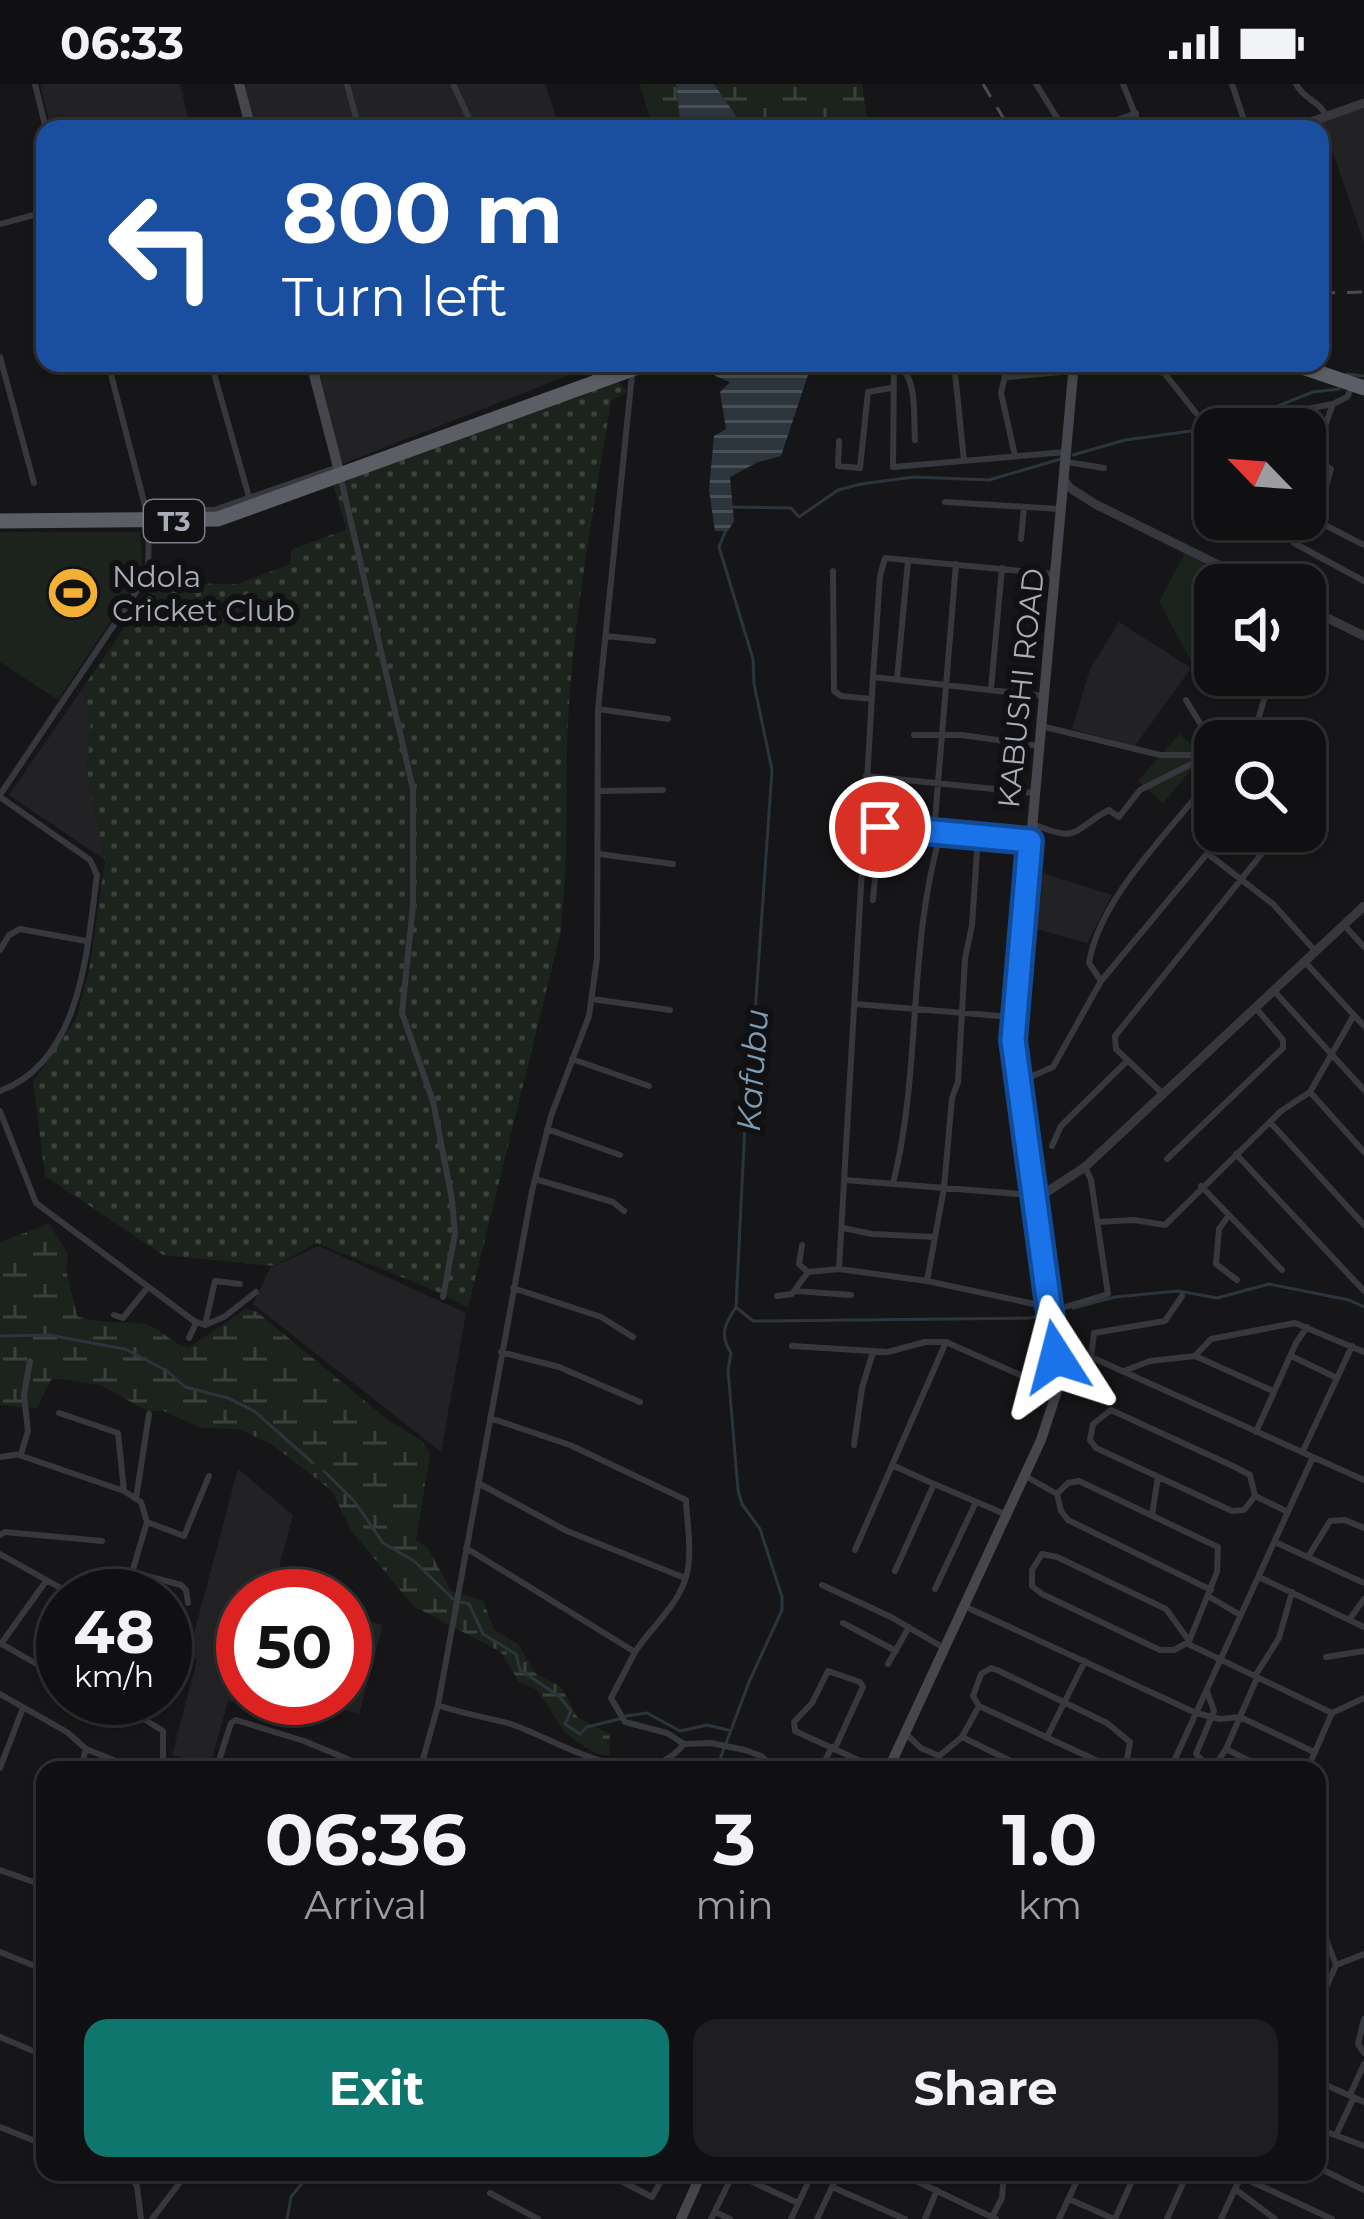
<!DOCTYPE html>
<html lang="en">
<head>
<meta charset="utf-8">
<style>
  body { margin:0; font-family:Montserrat,sans-serif; background:#1e1e20; color:#f1f3f6; height:100vh; display:flex; flex-direction:column; font-size:45px; white-space:nowrap }
  * { box-sizing:border-box; margin:0 }
  p { font-size:39px; color:#9c9d9f }
  .icon { flex:none; width:66px; height:66px; fill:none; stroke:currentColor; stroke-width:2; stroke-linecap:round; stroke-linejoin:round }
  .map { position:relative; flex:1; overflow:hidden }
  .panel { position:absolute; left:36px; top:1677px; width:1290px; height:420px; display:flex; flex-direction:column; background:#101012; border-radius:24px; box-shadow:0 3px 9px #0004,0 0 0 3px #303032 }
  .panel>* { flex:none }
  .hud { position:absolute; left:36px; top:36px; width:1293px; height:252px; border-radius:24px; box-shadow:0 3px 9px #0004,0 0 0 3px #303032; background:#1a4fa0; color:#fff; overflow:hidden }
  .needle { width:78px; rotate:295deg }
  .buttons { position:absolute; left:1194px; top:324px; display:grid; gap:24px }
  .buttons a { display:grid; place-items:center; width:132px; height:132px; border-radius:24px; background:#101012; box-shadow:0 3px 9px #0004,0 0 0 3px #303032; font-size:60px }
  .speed { position:absolute; left:36px; top:1485px; display:flex; gap:24px; font-size:60px; font-weight:700; text-align:center }
  .speed>* { display:grid; place-content:center; width:156px; height:156px; border-radius:50%; background:#101012; box-shadow:0 3px 9px #0004,0 0 0 3px #303032; line-height:1 }
  .speed small { font-size:30px; font-weight:400 }
  .speed .limit { border:18px solid #d22; background:#fff; color:#111 }
  .pin { position:absolute; display:grid; place-items:center; width:102px; height:102px; color:#fff; margin:-51px; border:6px solid #fff; border-radius:50%; box-shadow:0 3px 12px #0007 }
  .me { position:absolute; width:132px; margin:-66px; rotate:351deg; stroke-linejoin:round; filter:drop-shadow(0 0 9px #0008) }
  .turn { display:flex; align-items:center; gap:42px; height:252px; padding:0 48px; font-size:54px }
  .turn .icon { width:156px; height:156px; stroke-width:2.5 }
  .turn b { display:block; font-size:84px; line-height:102px }
  .eta { display:flex; justify-content:space-evenly; align-items:center; height:204px; text-align:center }
  .eta b { font-size:72px; font-weight:700; line-height:84px }
  .button { display:flex; gap:24px; margin-top:auto; padding:24px 48px }
  .button a { flex:1; height:138px; border-radius:24px; background:#0f766e; color:#fff; font-size:48px; font-weight:700; line-height:138px; text-align:center }
  .button a+a { background:#1e1e20; color:#f1f3f6 }
  .status { display:flex; justify-content:space-between; align-items:center; height:84px; padding:0 60px; background:#101012; direction:ltr }
  .status svg { height:33px; fill:currentColor }
  .map>svg:first-child { display:block }
  .built { fill:#222225 }
  .green { fill:url(#green-dots) }
  .wetland { fill:url(#wetland-marsh) }
  .pitch { fill:#1c231d }
  .water { fill:url(#water-rules) }
  .lines { fill:none; stroke-linecap:round; stroke-linejoin:round }
  .stream { stroke:#2c353c; stroke-width:3 }
  .minor { stroke:#37383d; stroke-width:6 }
  .tertiary { stroke:#37383d; stroke-width:9 }
  .secondary { stroke:#45474d; stroke-width:10 }
  .trunk { stroke:#5b5e65; stroke-width:15 }
  .rail { stroke:#4a4c52; stroke-width:3; stroke-dasharray:15 12; stroke-linecap:butt }
  .route-casing { stroke:#114b97; stroke-width:30 }
  .route { stroke:#1a73e8; stroke-width:21 }
  .labels { text-anchor:middle; dominant-baseline:central; stroke-width:12; stroke-linejoin:round; paint-order:stroke }
  .shield { fill:#111113; stroke:#7b7e86; stroke-width:3 }
  .shield-label { font-size:27px; font-weight:bold; fill:#a8adb8 }
  .poi-label { font-size:30px; fill:#a8adb8; stroke:#111113; text-anchor:start }
  .street-label { font-size:30px; fill:#a8adb8; stroke:#111113 }
  .water-label { font-size:33px; font-style:italic; fill:#7f9bb3; stroke:#111113 }
</style>
</head>
<body>
<div class="status"><b>06:33</b><svg viewBox="0 0 49 12"><path d="M0 12V9h3v3zM5 12V6h3v6zM10 12V3h3v9zM15 12V0h3v12zM26 1h20v11H26zM47 4h2v5h-2z"/></svg></div>
<div class="map">
<svg width="1364" height="2135" viewBox="0 0 1364 2135">
  <defs>
    <pattern id="green-dots" width="8" height="8" patternUnits="userSpaceOnUse" patternTransform="scale(3)"><rect width="8" height="8" fill="#1c231d"/><path d="M2 2h.1M6 6h.1" fill="none" stroke="#3a403c" stroke-width="1.8" stroke-linecap="round"/></pattern>
    <pattern id="wetland-marsh" width="20" height="14" patternUnits="userSpaceOnUse" patternTransform="scale(3)"><rect width="20" height="14" fill="#1c231d"/><path d="M1 5h8M5 5V1M11 12h8M15 12V8" fill="none" stroke="#3a403c"/></pattern>
    <pattern id="water-rules" width="6" height="5" patternUnits="userSpaceOnUse" patternTransform="scale(3)"><rect width="6" height="5" fill="#2c353c"/><path d="M0 2.5h6" fill="none" stroke="#485056"/></pattern>
  </defs>
  <rect width="100%" height="100%" fill="#161618"/>
  <path class="built" d="M40 0H180L191 45H51Z
    M242 0H545L560 45H254Z
    M1364 21V158L1321 35Z
    M314 279H600L340 381Z
    M1119 538 1191 584 1135 662 1072 645 1090 585Z
    M82 605 91 636 87 687 105 776 9 711Z
    M1036 787 1112 811 1087 859 1033 844Z
    M319 1162 466 1229 441 1368 253 1220 270 1184Z
    M238 1385 293 1431 272 1510 276 1512H243V1612L240 1620 228 1617 210 1682 172 1671 197 1576 188 1572Z
    M345 1531 383 1541 359 1630 300 1614H345Z"/>
  <path class="green" d="M614 297 619 298 627 308 611 317C595 417 576 518 569 620 564 696 570 775 560 851L468 1224 438 1208 317 1159 274 1182 163 1171 45 1092 33 998 76 935 89 887 105 776 87 687 91 636 82 605 155 499 237 500 291 480V466L347 445 332 398Z"/>
  <path class="wetland" d="M640 0H676L681 45H653Z
    M714 0H862L869 45H761L738 35Z
    M49 1140 68 1170 66 1186 77 1232C100 1243 138 1233 155 1244 166 1251 173 1259 188 1264L246 1225 257 1228 389 1337 422 1357 430 1370 416 1456 428 1464 451 1507 483 1516 494 1546 518 1560 536 1590 561 1603 578 1634 610 1650 609 1671 597 1670 566 1650 537 1606 519 1598 501 1568 413 1522 351 1446 332 1407 270 1359 238 1345 201 1344 164 1327H147L101 1301 52 1294 37 1324 0 1321V1158Z"/>
  <path class="pitch" d="M0 448H140L143 488 58 616 0 578Z
    M1185 469 1241 501H1215V591L1262 592 1236 599 1232 594 1208 608 1159 518Z
    M1179 650 1204 671 1163 719 1138 697Z"/>
  <path class="water" d="M676 0H714L738 35 761 45H681Z
    M711 279H812L781 372 758 378 730 393 734 437 728 447H715L709 406 714 352 726 345 720 308 730 298 715 292Z"/>
  <g class="lines">
    <path class="stream" d="M1347 290 1364 292
      M1073 371 1125 356 1228 342 1313 308 1339 305
      M728 423 791 424 799 433 838 406 861 400 914 393 989 396 1061 375
      M737 1224 753 1237 1030 1234 1047 1230
      M1073 1224 1115 1213 1178 1207 1217 1214 1269 1200 1349 1216 1364 1223
      M0 1252 49 1251 125 1265 167 1287 185 1303 228 1314 254 1327 313 1379
      M324 1387 355 1418 383 1459 414 1477 453 1515
      M461 1518 469 1520 483 1550 516 1570 520 1586 559 1612 571 1627 565 1640 580 1650 587 1643 619 1635
      M626 1632 647 1629 680 1647 707 1641 728 1646
      M716 1686 749 1598 782 1526V1513L760 1445 742 1420 738 1406 728 1286 731 1269C719 1250 725 1240 736 1223L748 979 753 958 772 686 754 600 753 575 719 463 726 446
      M287 2135 291 2113 311 2088"/>
    <path class="minor" d="M35 0 46 45
      M347 0 359 45
      M453 0 474 45
      M1036 0 1064 45
      M1123 0 1141 45
      M1232 0 1247 45
      M1296 0C1303 15 1320 17 1326 32
      M1092 45 1136 29
      M0 140 45 128
      M1320 167 1326 176
      M0 273 34 399
      M211 279 249 413
      M420 279 428 285 453 279
      M589 279 596 293
      M894 279 893 383 1066 368
      M895 279C919 292 913 332 915 356
      M954 279 964 377
      M1003 279V289L1009 293 1072 287
      M1139 279 1165 290 1196 329
      M1005 292 1001 309 1015 372
      M1247 345 1286 329 1333 320
      M839 357 838 382 860 384 868 308 891 304
      M1313 372 1331 385 1317 433 1325 441 1364 461
      M1067 378 1104 384
      M341 395 413 705V822L402 929 433 1017 452 1116 455 1150 443 1213
      M1305 397 1333 320 1347 313 1353 301
      M945 418 1059 425
      M146 425 214 426 338 383
      M1294 435 1290 452 1294 459 1364 497
      M1021 455 1024 424
      M833 487 834 607 841 612 872 615
      M606 552 653 557
      M1305 554 1314 527
      M873 593 880 492 885 474 1053 490
      M897 595 908 477
      M991 605 1002 484
      M1044 612 873 593 839 1185 927 1197 1048 1223
      M1186 616 1215 664
      M598 625 668 635
      M1259 633 1266 657
      M1041 642 1160 671H1193L1199 675
      M914 651H962L1039 662
      M1239 657 1259 633 1271 591
      M1215 689C1174 744 1100 811 1089 879L1101 897 1226 747
      M866 692 1034 709
      M600 707 663 706
      M0 711 148 490 149 437 108 279
      M0 713 90 776 97 791C87 865 82 977 0 1007
      M864 741 1030 757
      M1035 741C1081 759 1070 747 1109 726L1119 733 1140 706 1215 668
      M934 748 956 480
      M599 770 673 780
      M1208 770 1273 820 1316 868
      M873 816 880 743
      M1344 841 1364 863
      M0 866 9 851 20 845 86 857
      M1305 878 1364 942
      M1274 907 1364 1006
      M592 915 670 926
      M855 920 1012 933
      M572 975 649 1002
      M1021 997 1053 983 1101 897
      M1310 1008 1364 1068
      M1163 1010 1116 965 1115 952 1280 747
      M0 1027 36 1119 194 1237 205 1241 224 1233 256 1208
      M1270 1038 1364 1141
      M547 1045 620 1071
      M1052 1062 1061 1042 1127 977
      M1236 1070 1364 1207
      M1167 1075 1283 964V956L1255 923
      M535 1095 613 1118 624 1127
      M845 1096 1032 1111
      M893 1100C922 984 907 864 941 748
      M1201 1102 1282 1186
      M1229 1131 1219 1145 1216 1180 1237 1196
      M1097 1138 1134 1136 1165 1141 1281 1027 1310 1008 1354 931
      M843 1144 872 1150 935 1153
      M802 1161 799 1180 808 1188
      M927 1197 944 1104 952 1014 958 998 965 875 972 841 978 752
      M513 1204 601 1233 633 1253
      M796 1207 851 1211
      M777 1212 792 1210 808 1188 839 1185
      M1052 1227 1108 1210 1091 1096 1085 1083
      M114 1231 123 1234 148 1203
      M205 1241 215 1197 240 1200
      M1052 1250 1080 1268 1364 1396
      M189 1254 196 1239
      M792 1262 888 1268 925 1258H946
      M501 1268 559 1283 640 1318
      M1195 1272 1273 1307
      M1291 1272 1335 1293
      M1091 1273 1094 1249 1165 1237 1182 1212
      M1124 1287 1150 1277 1195 1272 1211 1255 1295 1239 1364 1268
      M1111 1326 1235 1383 1250 1391 1255 1412 1244 1426 1232 1427 1096 1364 1090 1356 1093 1340Z
      M59 1329 118 1349 124 1407
      M490 1334 570 1361 686 1416C687 1441 694 1475 684 1499 674 1525 650 1545 635 1568
      M1256 1348 1296 1259 1307 1243
      M854 1361 862 1304 873 1268
      M1303 1367 1352 1262
      M19 1371 124 1407 141 1418 147 1438 125 1512
      M0 1373 21 1370 28 1347 24 1311 30 1277
      M892 1381 934 1400
      M1027 1393 1057 1410 1061 1427 1068 1436 1211 1506
      M478 1399 567 1447 685 1494
      M1057 1410 1068 1399 1079 1397 1218 1463 1217 1488 1188 1560 1332 1629
      M1255 1412 1288 1428
      M136 1415 149 1330
      M1152 1431 1158 1393
      M147 1438 184 1452 209 1392
      M0 1451 5 1448 102 1457
      M1275 1458 1364 1499
      M466 1464 635 1568 611 1614 625 1638 667 1649 684 1660 711 1659 745 1666 761 1672 777 1686
      M855 1466 946 1258 1054 1306
      M0 1470 75 1512
      M1308 1473 1330 1437 1345 1436 1364 1444
      M895 1487 934 1400 1005 1430
      M132 1488 181 1501 186 1506 188 1519
      M1259 1493 1364 1543
      M822 1501 891 1533 944 1564
      M935 1505 976 1418
      M1208 1512 1240 1531
      M964 1522 1196 1629 1220 1635 1240 1633 1314 1668
      M1349 1536 1364 1515
      M843 1539 896 1567
      M1187 1554 1166 1525 1057 1473 1042 1470 1032 1486V1502L1042 1510 1160 1566H1174L1187 1559
      M0 1559 63 1595
      M1 1560 46 1497
      M165 1572 171 1574
      M1326 1573 1364 1567
      M888 1580 909 1543
      M1255 1592 1279 1554 1292 1508
      M1257 1594 1226 1665 1267 1686
      M1207 1607 1214 1627 1196 1670 1204 1678 1216 1680 1226 1665
      M0 1610 67 1648 86 1665 138 1686
      M111 1614 163 1647V1686
      M438 1621C462 1630 487 1633 511 1640 558 1656 642 1714 684 1660
      M907 1651 921 1664 939 1672
      M962 1653 1029 1686
      M1047 1653 1085 1577
      M835 1664 863 1603 860 1598 828 1587 812 1619 794 1638 795 1647 880 1686
      M0 1684 23 1624
      M80 1686 86 1665
      M216 1686 231 1639 236 1636 304 1657 374 1686
      M420 1686 438 1621 532 1107 551 1032 589 932 597 874 598 625 632 291
      M820 1686 832 1663
      M940 1686 939 1672 962 1653 979 1622
      M1117 1686 979 1622 973 1612 981 1590 991 1584 997 1586 1107 1639 1130 1658 1125 1686
      M1170 1686 1313 1373
      M1307 1686 1332 1629 1364 1614
      M0 1786 45 1802
      M1317 1831 1336 1881
      M0 1868 45 1886
      M1317 1924 1336 1881 1364 1870
      M1364 1935 1358 1960 1364 1969
      M0 1953 45 1972
      M1317 1997 1364 2018
      M1350 2011 1364 1980
      M0 2043 45 2061
      M1317 2049 1327 2048 1364 2062
      M1336 2051 1354 2013
      M1317 2083 1364 2106
      M127 2088 137 2102 141 2135
      M897 2088 996 2135
      M1231 2088 1332 2135
      M733 2089 798 2119
      M607 2090 652 2113 666 2088
      M832 2103 905 2135
      M1235 2105 1275 2135
      M490 2109 538 2135
      M1069 2115 1114 2135
      M715 2128 730 2135
      M992 2133 1002 2114 1004 2088
      M152 2135 188 2088
      M711 2135 734 2088
      M791 2135 813 2088
      M817 2135 839 2088
      M925 2135 937 2106
      M1059 2135 1081 2088
      M1115 2135 1136 2088
      M1167 2135 1188 2088
      M1221 2135 1243 2088"/>
    <path class="tertiary" d="M1291 45 1364 19
      M1065 397 1070 404 1095 420 1259 501
      M1305 523 1364 552
      M1033 1117 1085 1083 1364 822"/>
    <path class="secondary" d="M239 0 251 45
      M311 279 340 391
      M888 1686 1041 1356 1057 1307V1280L1013 955 1074 279
      M681 2135 702 2088"/>
    <path class="trunk" d="M1290 279 1364 304
      M0 437 218 435 649 279"/>
    <path class="rail" d="M983 0 1010 45
      M1320 209 1364 208"/>
  </g>
  <g class="lines">
    <g class="route-casing">
      <path id="route" d="M880 743 1030 757 1013 956 1056 1273"/>
    </g>
    <use href="#route" class="route"/>
  </g>
  <defs>
    <g id="stadium-disc" transform="scale(2.7)"><circle r="9.5" fill="#f2b134" stroke="#111113"/><path d="M0-5a6.5 5 0 1 0 0 10a6.5 5 0 1 0 0-10ZM-3.5-1.8h7v3.6h-7Z" fill="#111"/></g>
  </defs>
  <g fill-rule="evenodd">
    <use href="#stadium-disc" x="73" y="509"/>
  </g>
  <g class="labels">
    <rect class="shield" x="144" y="416" width="60" height="42" rx="9"/>
    <g class="shield-label">
      <text x="174" y="437">T3</text>
    </g>
    <g class="poi-label">
      <text x="112" y="492">Ndola<tspan x="112" dy="34">Cricket Club</tspan></text>
    </g>
    <g class="street-label">
      <text transform="translate(1021 604) rotate(-84)">KABUSHI ROAD</text>
    </g>
    <g class="water-label">
      <text transform="translate(752 986) rotate(-86)">Kafubu</text>
    </g>
  </g>
</svg>
<div class="buttons">
<a><svg class="needle" viewBox="-14 -14 28 28"><path d="M0-13l5 13h-10z" fill="#e53935"/><path d="M0 13l5-13h-10z" fill="#9c9d9f"/></svg></a>
<a><svg class="icon" aria-label="sound" viewBox="0 0 24 24"><path d="M4 9h4l5-4v14l-5-4H4zM17 9q2 3 0 6"/></svg></a>
<a><svg class="icon" aria-label="search" viewBox="0 0 24 24"><circle cx="10" cy="10" r="6"/><path d="M15 15l6 6"/></svg></a>
</div>
<div class="speed"><div>48<small>km/h</small></div><div class="limit">50</div></div>
<div class="pin" style="left:880px;top:743px;background:#d93025"><svg class="icon" aria-label="arrive" viewBox="0 0 24 24"><path d="M6 21V4h12l-3 4 3 4H6"/></svg></div>
<svg class="me" style="left:1056px;top:1273px" viewBox="-20 -20 40 40"><path d="M0-17L14 15 0 8-14 15z" fill="#1a73e8" stroke="#fff" stroke-width="4"/></svg>
<div class="hud">
<div class="turn"><svg class="icon" aria-label="left" viewBox="0 0 24 24"><path d="M17 20v-9H6M10 6l-5 5 5 5"/></svg><div><b>800 m</b>Turn left</div></div>
</div>
<section class="panel">
<div class="eta">
<div><b>06:36</b><p>Arrival</p></div>
<div><b>3</b><p>min</p></div>
<div><b>1.0</b><p>km</p></div>
</div>
<div class="button"><a>Exit</a><a>Share</a></div>
</section>
</div>
</body>
</html>
